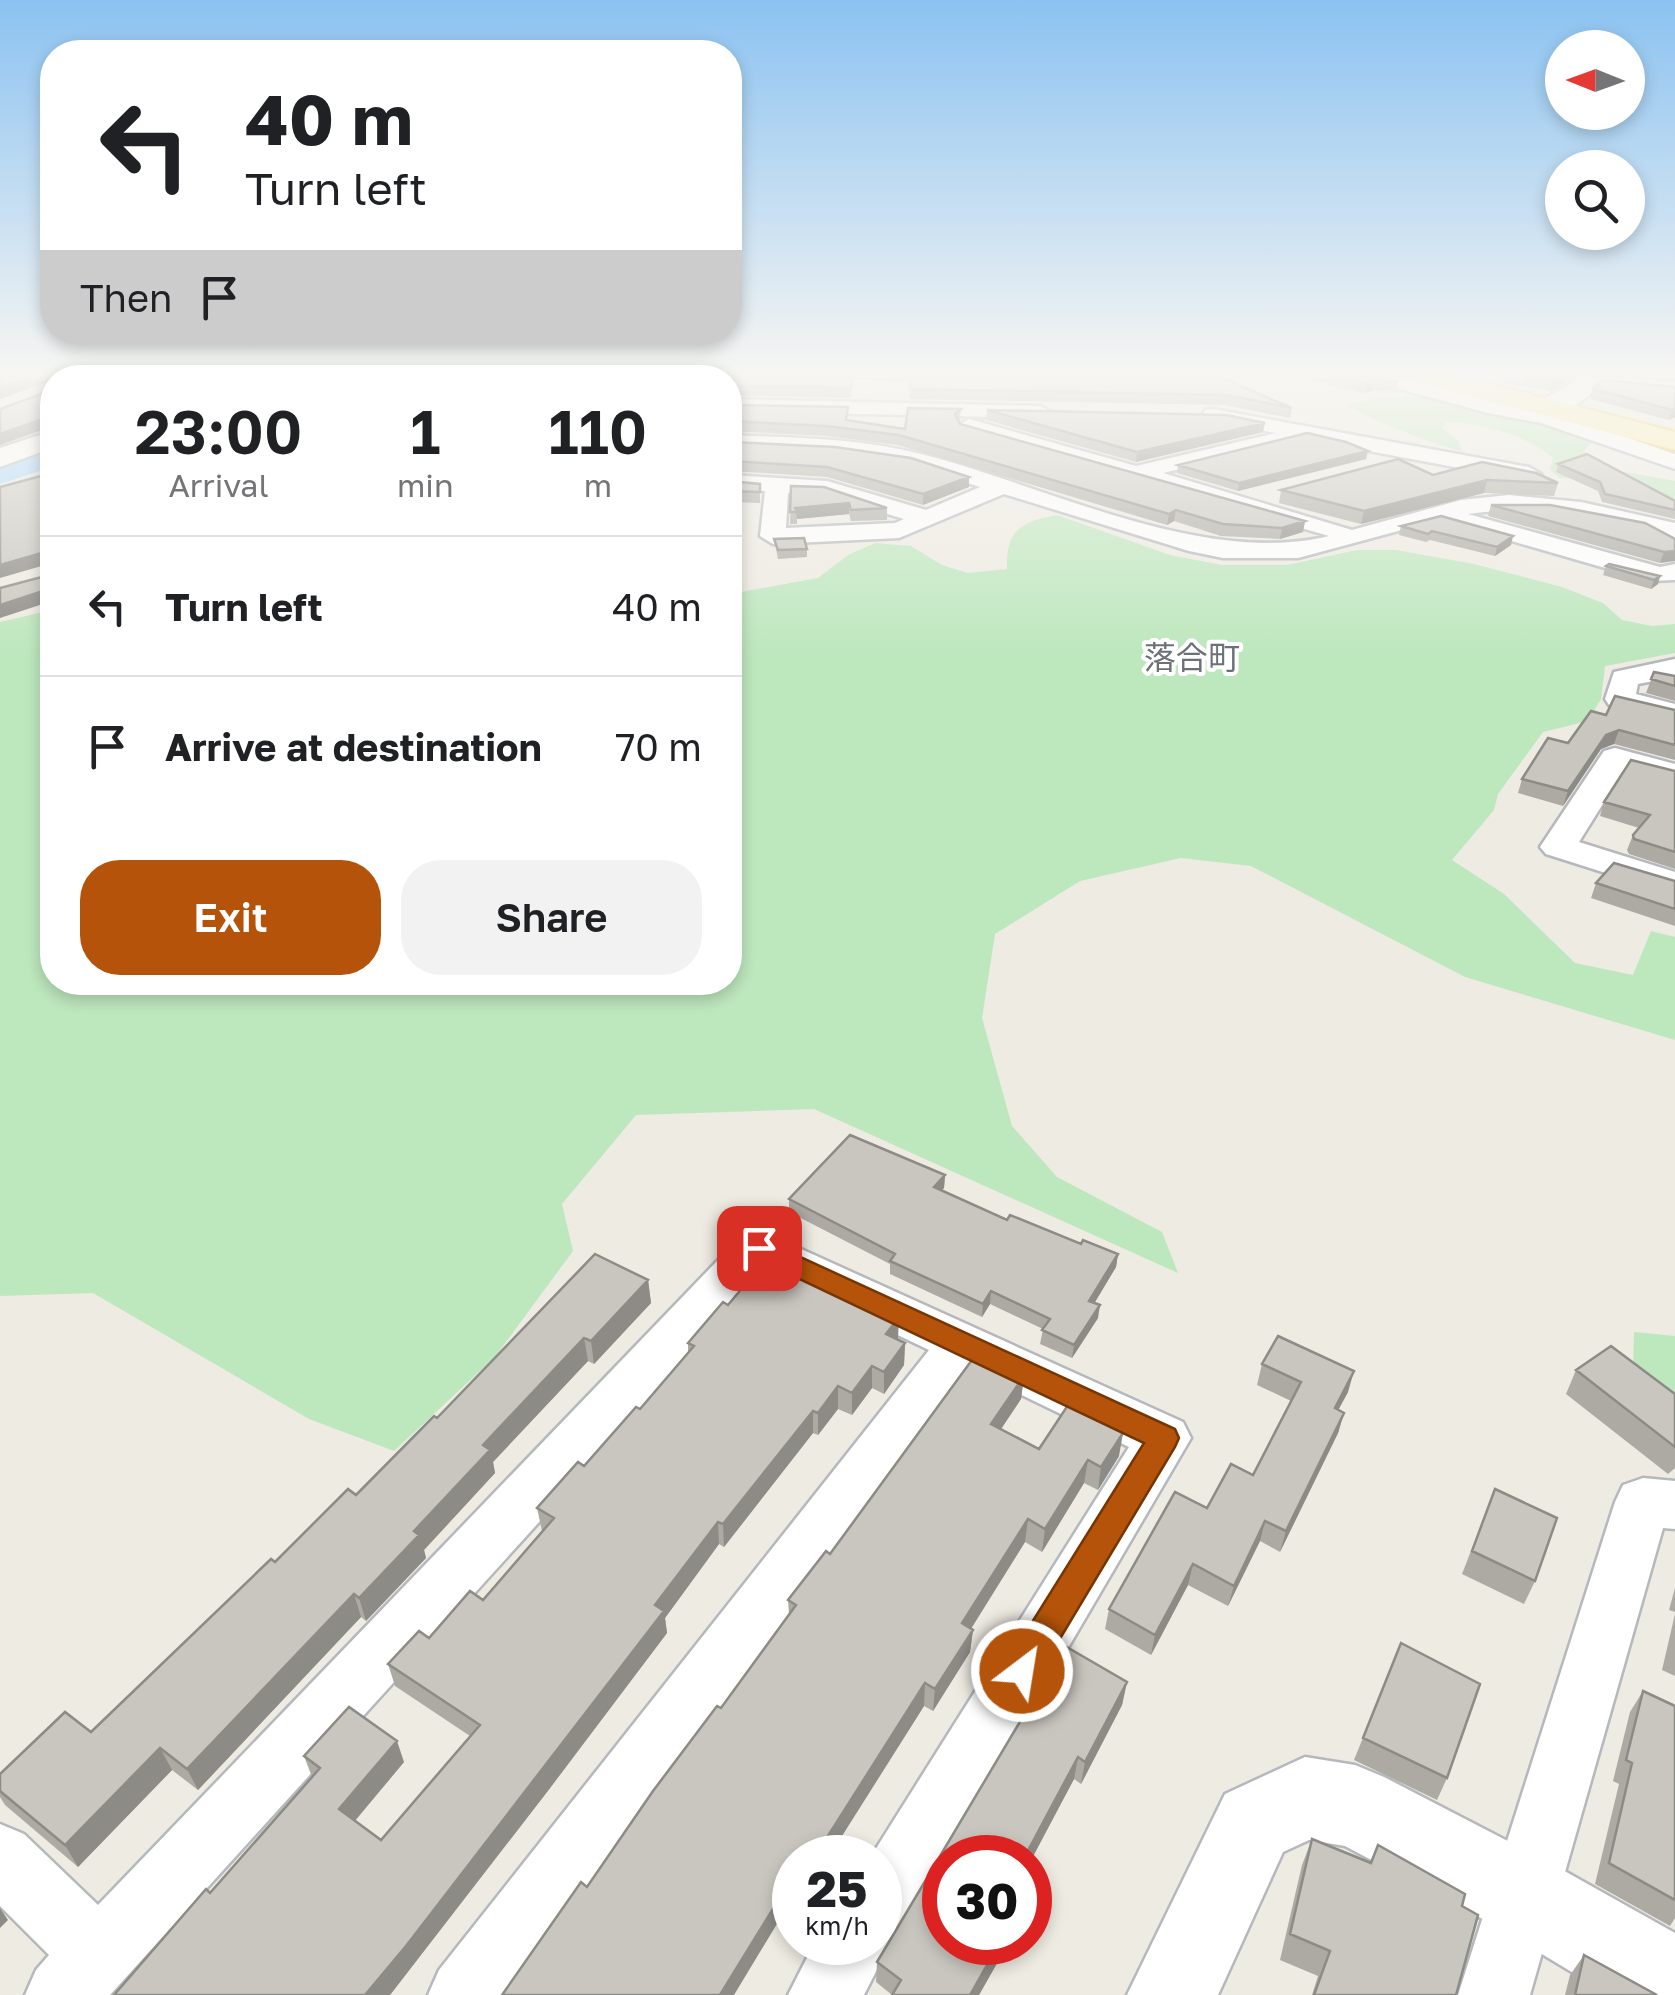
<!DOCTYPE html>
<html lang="en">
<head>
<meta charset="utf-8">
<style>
  body { margin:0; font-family:"Golos Text","Noto Sans JP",sans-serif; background:#f2f2f2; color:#202124; height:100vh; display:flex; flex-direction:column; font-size:38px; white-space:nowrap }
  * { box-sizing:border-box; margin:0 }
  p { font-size:32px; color:#757577 }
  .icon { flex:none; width:55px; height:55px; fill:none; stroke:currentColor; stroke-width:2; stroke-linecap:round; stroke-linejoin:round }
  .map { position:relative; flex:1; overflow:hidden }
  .drawer { position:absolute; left:40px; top:365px; width:702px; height:630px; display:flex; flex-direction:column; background:#fff; border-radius:40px; box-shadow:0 5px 15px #0003 }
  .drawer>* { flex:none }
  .guide { position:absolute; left:40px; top:40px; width:702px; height:305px; border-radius:40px; box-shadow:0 5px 15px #0003; background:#fff; color:#202124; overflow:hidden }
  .needle { width:65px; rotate:271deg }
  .controls { position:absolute; left:1545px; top:30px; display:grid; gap:20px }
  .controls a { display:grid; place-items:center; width:100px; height:100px; border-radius:50%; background:#fff; box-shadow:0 5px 15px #0003; font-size:50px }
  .speed { position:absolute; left:772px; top:1835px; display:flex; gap:20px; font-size:50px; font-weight:700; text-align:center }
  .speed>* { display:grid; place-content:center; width:130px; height:130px; border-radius:50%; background:#fff; box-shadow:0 5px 15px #0003; line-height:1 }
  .speed small { font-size:25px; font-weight:400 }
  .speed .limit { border:15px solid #d22; background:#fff; color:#111 }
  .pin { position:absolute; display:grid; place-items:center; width:85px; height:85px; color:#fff; margin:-42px; border-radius:20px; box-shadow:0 5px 15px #0006 }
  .me { position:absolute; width:110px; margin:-55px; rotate:31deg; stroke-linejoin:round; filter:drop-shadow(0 0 8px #0008) }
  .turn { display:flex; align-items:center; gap:35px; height:210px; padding:0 40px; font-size:45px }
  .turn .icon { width:130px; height:130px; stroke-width:2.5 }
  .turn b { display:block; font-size:70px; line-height:85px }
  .then { display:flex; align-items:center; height:95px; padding:0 40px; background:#0003; gap:20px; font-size:38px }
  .eta { display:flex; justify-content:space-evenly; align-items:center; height:170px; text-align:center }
  .eta b { font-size:60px; font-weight:600; line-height:70px }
  .cta { display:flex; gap:20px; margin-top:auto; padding:20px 40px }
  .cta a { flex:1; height:115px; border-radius:40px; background:#b45309; color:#fff; font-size:40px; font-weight:600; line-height:115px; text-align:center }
  .cta a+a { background:#f2f2f2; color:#202124 }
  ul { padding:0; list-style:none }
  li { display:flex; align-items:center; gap:30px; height:140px; padding:0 40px; border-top:2px solid #e0e0e0 }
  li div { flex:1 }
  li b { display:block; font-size:38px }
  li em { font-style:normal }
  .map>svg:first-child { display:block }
  .green { fill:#bde7bd }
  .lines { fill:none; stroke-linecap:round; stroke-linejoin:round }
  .river { fill:#a1d6ff; fill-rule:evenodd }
  .minor-casing { stroke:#b5b8bd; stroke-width:5 }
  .tertiary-casing { stroke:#b5b8bd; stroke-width:5 }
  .primary-casing { stroke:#f8c951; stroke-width:5 }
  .minor { fill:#fff; fill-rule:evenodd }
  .tertiary { fill:#fff; fill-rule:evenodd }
  .primary { fill:#fff0a6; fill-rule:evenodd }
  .wall { fill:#adaaa4 }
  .shaded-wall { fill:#8d8b86 }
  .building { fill:#c9c6bf; stroke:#8d8b86; stroke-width:2.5 }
  .route { fill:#b45309; stroke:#753606; stroke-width:2.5 }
  .labels { text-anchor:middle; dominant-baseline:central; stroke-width:8; stroke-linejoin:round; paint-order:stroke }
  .far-neighbourhood-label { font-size:32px; fill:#6b7176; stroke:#fff }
</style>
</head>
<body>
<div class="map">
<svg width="1675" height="1995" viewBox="0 0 1675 1995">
  <rect width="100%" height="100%" fill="#eeebe2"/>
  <path class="green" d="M1436 396 1560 425 1595 438 1584 451 1602 468 1675 481V502L1634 482 1559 478 1550 470 1553 458C1525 434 1483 424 1446 422L1443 429 1458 440 1462 451C1449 451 1354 413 1348 405L1377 398Z
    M1057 515 1170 555 1222 565H1287L1357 550H1396L1474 564 1562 587 1603 603 1622 620 1652 626 1675 624V653L1605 666 1601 699 1588 721 1543 732 1498 794 1494 810 1452 860 1504 894 1575 963 1633 975 1651 931 1675 937V1040L1465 977 1251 866 1181 858 1080 881 995 934 982 1018 1012 1126 1057 1177 1162 1232 1178 1273 814 1109 636 1115 562 1204 573 1251 495 1357 394 1451 309 1419 93 1293 0 1296V622L52 610V982H730V594L818 578 848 555 875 543 911 546 942 565 968 573 1007 569C1006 530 1020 522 1057 515Z
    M1634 1332 1675 1336V1413L1633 1379Z"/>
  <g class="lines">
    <path class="river" d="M1499 377H1597L1592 384 1549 390 1504 384Z
      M52 444V467L0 484V461Z"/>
    <g class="minor-casing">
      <path id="minor" d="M1367 377H1400L1490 401 1553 412 1675 454V469L1541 423 1488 413 1370 381Z
        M1588 377 1675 381V393L1596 386 1589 384Z
        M730 399 1040 406 1051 412 1040 418 730 411Z
        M1213 409 1529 467 1541 474 1529 481 1305 439 1163 473 1352 530 1461 500 1509 495 1581 502 1675 523V539C1606 521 1540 503 1468 514L1660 567 1675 564V580L1650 581 1439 520 1298 558H1223L1189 551 1004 494 899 538 773 544 760 536 765 491 730 489V475L827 481 926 510 980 487 912 465 835 454 730 449V435C793 438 859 438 921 454 1045 485 1202 567 1329 536L961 430 958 425 969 419 1136 466 1276 433 1205 420 1202 415 1205 410ZM788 493 825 495 904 519 895 523 786 528Z
        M1675 659V677L1638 684 1636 694 1675 704V722L1609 705 1605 699 1614 672Z
        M1615 748 1675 764V784L1624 770 1579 842 1675 872V895L1546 854 1540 847 1604 751Z
        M759 1230 1183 1422 1191 1438 904 1928 888 1935 891 1942 864 1995H788L815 1942H880V1858H870L1129 1447 972 1371 508 1995H428L439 1970 929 1350 766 1272 110 1995H25L36 1970 49 1955 0 1906V1824L24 1834 98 1905 742 1235Z
        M1643 1478 1675 1481V1529L1663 1528 1530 1995H1458L1615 1502 1623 1485Z"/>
    </g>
    <g class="tertiary-casing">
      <path id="tertiary" d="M1579 377H1606C1591 396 1564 420 1539 414L1535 408C1545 394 1566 390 1579 377Z
        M52 431V448L0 467V448Z
        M1305 1757 1355 1765 1384 1777 1552 1864 1675 1933V1995H1610L1492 1924 1345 1846 1309 1840 1283 1852 1218 1995H1127L1225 1794Z"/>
    </g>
    <g class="primary-casing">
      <path id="primary" d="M1416 377H1463L1675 432V450L1420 383Z"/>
    </g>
    <use href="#minor" class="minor"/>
    <use href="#tertiary" class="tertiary"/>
    <use href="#primary" class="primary"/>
  </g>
  <path class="wall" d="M1220 377 1292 408 1290 418 1225 405 909 399 911 381 853 380 851 398 730 395V378H610Z
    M1298 377H1378L1398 382 1396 392 1373 390 1365 393Z
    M1524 377H1573L1551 391 1523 384Z
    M1675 387V417L1669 420 1590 399 1593 389Z
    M730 405 905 429 961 409 960 419 959 421 960 424 1305 521 1303 532 1280 539 1221 536 1174 521 1167 525 898 445 826 436 730 431Z
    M987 410 1263 432 1136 462 986 420Z
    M730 442 969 477V487L923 505 827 477 730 471Z
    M1366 459 1238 491 1177 473 1178 465Z
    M1558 464 1675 501V519L1602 502 1598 491 1556 472Z
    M1433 475 1558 483 1554 496 1484 493 1361 524 1279 503 1281 490Z
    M730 481 760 484V503L730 502Z
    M791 486 887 508V520L851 521 849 514 797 519V524H790Z
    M1491 505 1675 539 1660 563 1488 516Z
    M1401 526 1511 545 1495 556 1430 540 1426 542 1399 535Z
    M774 539 807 549V557L778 559Z
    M1606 566 1660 576 1658 584 1651 589 1603 575Z
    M1654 672 1675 676V701L1646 693Z
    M1675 710V760L1614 744 1601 749 1563 806 1518 793 1522 779 1606 715Z
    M1675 771V869L1629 854 1627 850 1633 835 1639 828 1600 816 1604 802Z
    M1675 881V926L1591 898 1596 883Z
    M945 1175 944 1188 941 1191 1007 1220 1081 1244 1118 1254 1116 1267 1094 1303 1098 1318 1072 1358 1040 1344 1043 1329 990 1304 982 1317 890 1274V1264L789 1212V1199Z
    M648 1280 651 1303 594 1364 588 1361 493 1462 495 1473 424 1550 426 1558 366 1621 361 1617 198 1790 172 1770 78 1867 5 1805 0 1797V1774L91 1732 275 1562 356 1495 437 1418Z
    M728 1305 898 1339 905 1343 904 1365 884 1394 872 1388 852 1415 838 1409 818 1435 813 1433 724 1547 719 1544 665 1618 667 1633 547 1792 390 1995H114L261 1837 312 1777 304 1756 404 1762 355 1821 381 1840 470 1736 395 1686 388 1664 429 1638 483 1600 542 1531 537 1508 584 1466 640 1409 688 1353V1343Z
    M1262 1364 1348 1392 1338 1410 1344 1413 1338 1433 1280 1552 1260 1541 1228 1606 1188 1585 1151 1655 1105 1629 1109 1609 1207 1508 1253 1475 1291 1401 1257 1385Z
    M1576 1370 1675 1394V1468L1668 1474 1566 1394Z
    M1024 1376 1021 1399 1001 1429 1039 1449 1119 1456 1098 1490 1084 1483 1042 1552 1025 1542 971 1629 973 1630 970 1652 933 1711 924 1706 828 1858H795V1894L587 1887 789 1615 788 1600 830 1554Z
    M1495 1489 1535 1581 1524 1604 1462 1574Z
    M1675 1588V1612L1669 1610Z
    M1675 1614V1676L1662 1670Z
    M1401 1643 1447 1778 1437 1800 1354 1760Z
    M1065 1646 1127 1682 1122 1705 1081 1784 1074 1779 1030 1862V1858H945V1942H1009L979 1995H892L876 1982 877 1962Z
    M1643 1691 1675 1706V1918L1670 1926 1595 1884 1619 1784 1613 1781 1630 1712Z
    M1312 1839 1370 1862 1378 1845 1462 1906 1456 1995H1312L1318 1976 1280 1960 1302 1865Z
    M1584 1955 1657 1995H1565L1570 1975Z"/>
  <path class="shaded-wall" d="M33 377H49L51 381 0 399V388Z
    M1560 377H1573L1551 391 1553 381Z
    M1375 380 1373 390 1365 393 1367 384Z
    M1675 408V417L1669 420 1672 410Z
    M48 417 51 427 0 445V434Z
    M1265 423 1263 432 1136 462 1137 452Z
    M1368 451 1366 459 1238 491 1239 483Z
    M969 477V487L923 505V494Z
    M1487 480 1484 493 1361 524 1364 511Z
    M849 503V514L797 519 795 508Z
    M1176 510 1174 521 1167 525 1169 514Z
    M1305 521 1303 532 1280 539 1282 528Z
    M1513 536 1511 545 1495 556 1497 547Z
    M52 550V563L0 578V565Z
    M1675 551V561L1660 563 1664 552Z
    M1660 576 1658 584 1651 589 1654 580Z
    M52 588V601L0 618V605Z
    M1619 730 1614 744 1601 749 1563 806 1568 791 1606 735Z
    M945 1175 944 1188 933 1200 934 1187Z
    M1118 1254 1116 1267 1088 1314 1089 1301Z
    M648 1280 651 1303 594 1364 591 1341Z
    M991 1291 990 1304 982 1317 983 1304Z
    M1100 1305 1098 1318 1072 1358 1074 1345Z
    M899 1317 898 1339 886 1334Z
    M584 1338 588 1361 493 1462 495 1473 424 1550 426 1558 366 1621 359 1598 483 1445Z
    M905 1343 904 1365 884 1394V1372Z
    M872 1366V1388L852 1415V1393Z
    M1354 1371 1348 1392 1328 1429 1335 1408Z
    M1024 1376 1021 1399 989 1447 991 1424Z
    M838 1386V1409L818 1435V1413Z
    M813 1411V1433L724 1547 723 1524Z
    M1344 1413 1338 1433 1280 1552 1286 1531Z
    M1123 1433 1119 1456 1098 1490 1101 1467Z
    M1088 1460 1084 1483 1042 1552 1045 1529Z
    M1028 1519 1025 1542 960 1646 962 1623Z
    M1265 1521 1260 1541 1228 1606 1234 1586Z
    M718 1522 719 1544 665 1618 667 1633 547 1792 390 1995H365Z
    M1193 1564 1188 1585 1151 1655 1155 1635Z
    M354 1594 361 1617 198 1790 187 1769Z
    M973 1630 970 1652 933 1711 935 1689Z
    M1127 1682 1122 1705 1081 1784 1085 1762Z
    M925 1683 924 1706 828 1858H814Z
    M397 1741 404 1762 347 1830 339 1809Z
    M160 1748 172 1770 78 1867 65 1845Z
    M1078 1757 1074 1779 1030 1862V1858H1024Z
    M794 1873 795 1894 734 1995H720Z
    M0 1908 8 1920 0 1928Z
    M1000 1942H1009L979 1995H970Z"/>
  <path class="building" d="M0 377H33L0 388Z
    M53 377H345L53 378Z
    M852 377 851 388 730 386V378H610Z
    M911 377H1220L1292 408 1227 395 910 389Z
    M1339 377H1378L1398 382 1375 380 1367 384Z
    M1537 377H1560L1553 381Z
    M1603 380 1675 387V408L1672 410 1593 389Z
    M52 384V422L48 417 0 434V409L52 390Z
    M730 405 848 407 846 420 905 429 908 408 961 409 955 414 960 424 1305 521 1282 528 1223 524 1176 510 1169 514 899 435 826 426 730 421Z
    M987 410 1226 415 1265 423 1137 452Z
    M1307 433 1346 442 1368 451 1239 483 1178 465Z
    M730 442 835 447 911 458 969 477 923 494 827 467 730 461Z
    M1587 454 1675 501V510L1605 494 1600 482 1558 464Z
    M1398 459 1433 475 1482 462 1536 473 1558 483 1487 480 1364 511 1281 490Z
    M52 473V550L0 565V487Z
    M730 481 760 484V492L730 491Z
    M791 486 824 487 887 508 851 510 849 503 795 508 797 512H790Z
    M1491 505H1550L1645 523 1675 539V551L1664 552Z
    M1441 516 1513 536 1497 547 1432 531 1428 534 1401 526Z
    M804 538 807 549 778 550 774 539Z
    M1609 564 1660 576 1654 580 1606 566Z
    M49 575 52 577V588L0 605V588Z
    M1654 672 1675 676V686L1651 679Z
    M1615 696 1675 710V745L1619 730 1606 735 1568 791 1522 779 1548 738 1568 743 1591 711 1606 715Z
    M1631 760 1675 771V852L1634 839 1633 835 1650 815 1604 802Z
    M1614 863 1675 881V909L1596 883Z
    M850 1135 945 1175 934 1187 1007 1220 1010 1215 1081 1244 1083 1240 1118 1254 1089 1301 1100 1305 1074 1345 1042 1330 1050 1319 991 1291 983 1304 890 1261 895 1254 789 1199Z
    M595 1254 648 1280 591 1341 584 1338 483 1445 490 1450 414 1531 419 1535 359 1598 354 1594 187 1769 160 1748 65 1845 0 1791V1774L65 1712 91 1732 271 1559 275 1562 348 1489 356 1495 434 1416 437 1418Z
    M766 1260 899 1317 886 1334 905 1343 884 1372 872 1366 852 1393 838 1386 818 1413 813 1411 723 1524 718 1522 655 1605 664 1611 406 1946 365 1995H114L206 1889 210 1893 320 1768 304 1756 349 1707 397 1741 339 1809 381 1840 480 1725 388 1664 419 1631 429 1638 470 1591 483 1600 554 1518 537 1508 578 1462 584 1466 636 1407 640 1409 694 1346 688 1343 723 1302 728 1305Z
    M1278 1336 1354 1371 1335 1408 1344 1413 1286 1531 1265 1521 1234 1586 1193 1564 1155 1635 1109 1609 1175 1492 1207 1508 1231 1464 1253 1475 1301 1382 1262 1364Z
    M1611 1346 1675 1394V1447L1576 1370Z
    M977 1353 1024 1376 991 1424 1039 1449 1068 1405 1123 1433 1101 1467 1088 1460 1045 1529 1028 1519 962 1623 973 1630 935 1689 925 1683 814 1858H795V1873L720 1995H502L581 1882 587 1887 653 1791 717 1706 721 1708 796 1605 788 1600 826 1551 830 1554Z
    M1495 1489 1557 1518 1535 1581 1472 1551Z
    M1401 1643 1480 1684 1447 1778 1363 1738Z
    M1065 1646 1127 1682 1085 1762 1078 1757 1024 1858H945V1942H1000L970 1995H892L901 1980 877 1962Z
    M1643 1691 1675 1706V1900L1609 1863 1632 1763 1626 1760Z
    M1312 1839 1371 1863 1378 1845 1465 1894 1462 1906 1478 1915 1456 1995H1314L1330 1951 1290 1934Z
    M1584 1955 1657 1995H1575Z"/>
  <linearGradient id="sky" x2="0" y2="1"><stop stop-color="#8bc2f1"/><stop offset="0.57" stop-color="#f7f6f2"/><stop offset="1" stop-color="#f7f6f2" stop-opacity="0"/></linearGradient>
  <rect width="1675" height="656" fill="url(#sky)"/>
  <path class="route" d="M759 1238 1175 1429 1179 1438 1175 1447 1034 1682 1022 1687 1009 1682 1004 1671 1009 1659 1144 1443 749 1255 745 1248 749 1241Z"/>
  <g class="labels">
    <g class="far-neighbourhood-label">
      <text x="1192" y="657">落合町</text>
    </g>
  </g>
</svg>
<div class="controls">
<a><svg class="needle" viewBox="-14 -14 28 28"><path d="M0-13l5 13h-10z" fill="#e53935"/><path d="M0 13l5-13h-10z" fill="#757577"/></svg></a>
<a><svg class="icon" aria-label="search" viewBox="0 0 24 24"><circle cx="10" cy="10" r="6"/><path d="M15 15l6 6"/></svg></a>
</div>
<div class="speed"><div>25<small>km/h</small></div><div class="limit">30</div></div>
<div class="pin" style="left:759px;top:1248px;background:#d93025"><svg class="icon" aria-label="arrive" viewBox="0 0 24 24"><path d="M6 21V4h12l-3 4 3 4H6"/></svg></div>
<svg class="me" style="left:1022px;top:1671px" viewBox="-20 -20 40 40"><circle r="17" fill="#b45309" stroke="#fff" stroke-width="3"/><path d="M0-11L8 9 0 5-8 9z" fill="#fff"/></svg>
<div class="guide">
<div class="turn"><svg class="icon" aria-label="left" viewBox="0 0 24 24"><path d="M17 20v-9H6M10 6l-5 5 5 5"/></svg><div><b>40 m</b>Turn left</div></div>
<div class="then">Then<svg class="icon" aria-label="arrive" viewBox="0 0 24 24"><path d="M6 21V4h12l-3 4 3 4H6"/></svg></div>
</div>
<section class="drawer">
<div class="eta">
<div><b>23:00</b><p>Arrival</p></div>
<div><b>1</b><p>min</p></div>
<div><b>110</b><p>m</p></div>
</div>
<ul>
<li><svg class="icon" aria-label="left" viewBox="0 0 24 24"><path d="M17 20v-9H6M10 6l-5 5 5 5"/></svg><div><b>Turn left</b></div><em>40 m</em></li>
<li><svg class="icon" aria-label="arrive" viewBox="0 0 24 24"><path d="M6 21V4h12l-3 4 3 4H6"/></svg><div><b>Arrive at destination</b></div><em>70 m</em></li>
</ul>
<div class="cta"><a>Exit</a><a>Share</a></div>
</section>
</div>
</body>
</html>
